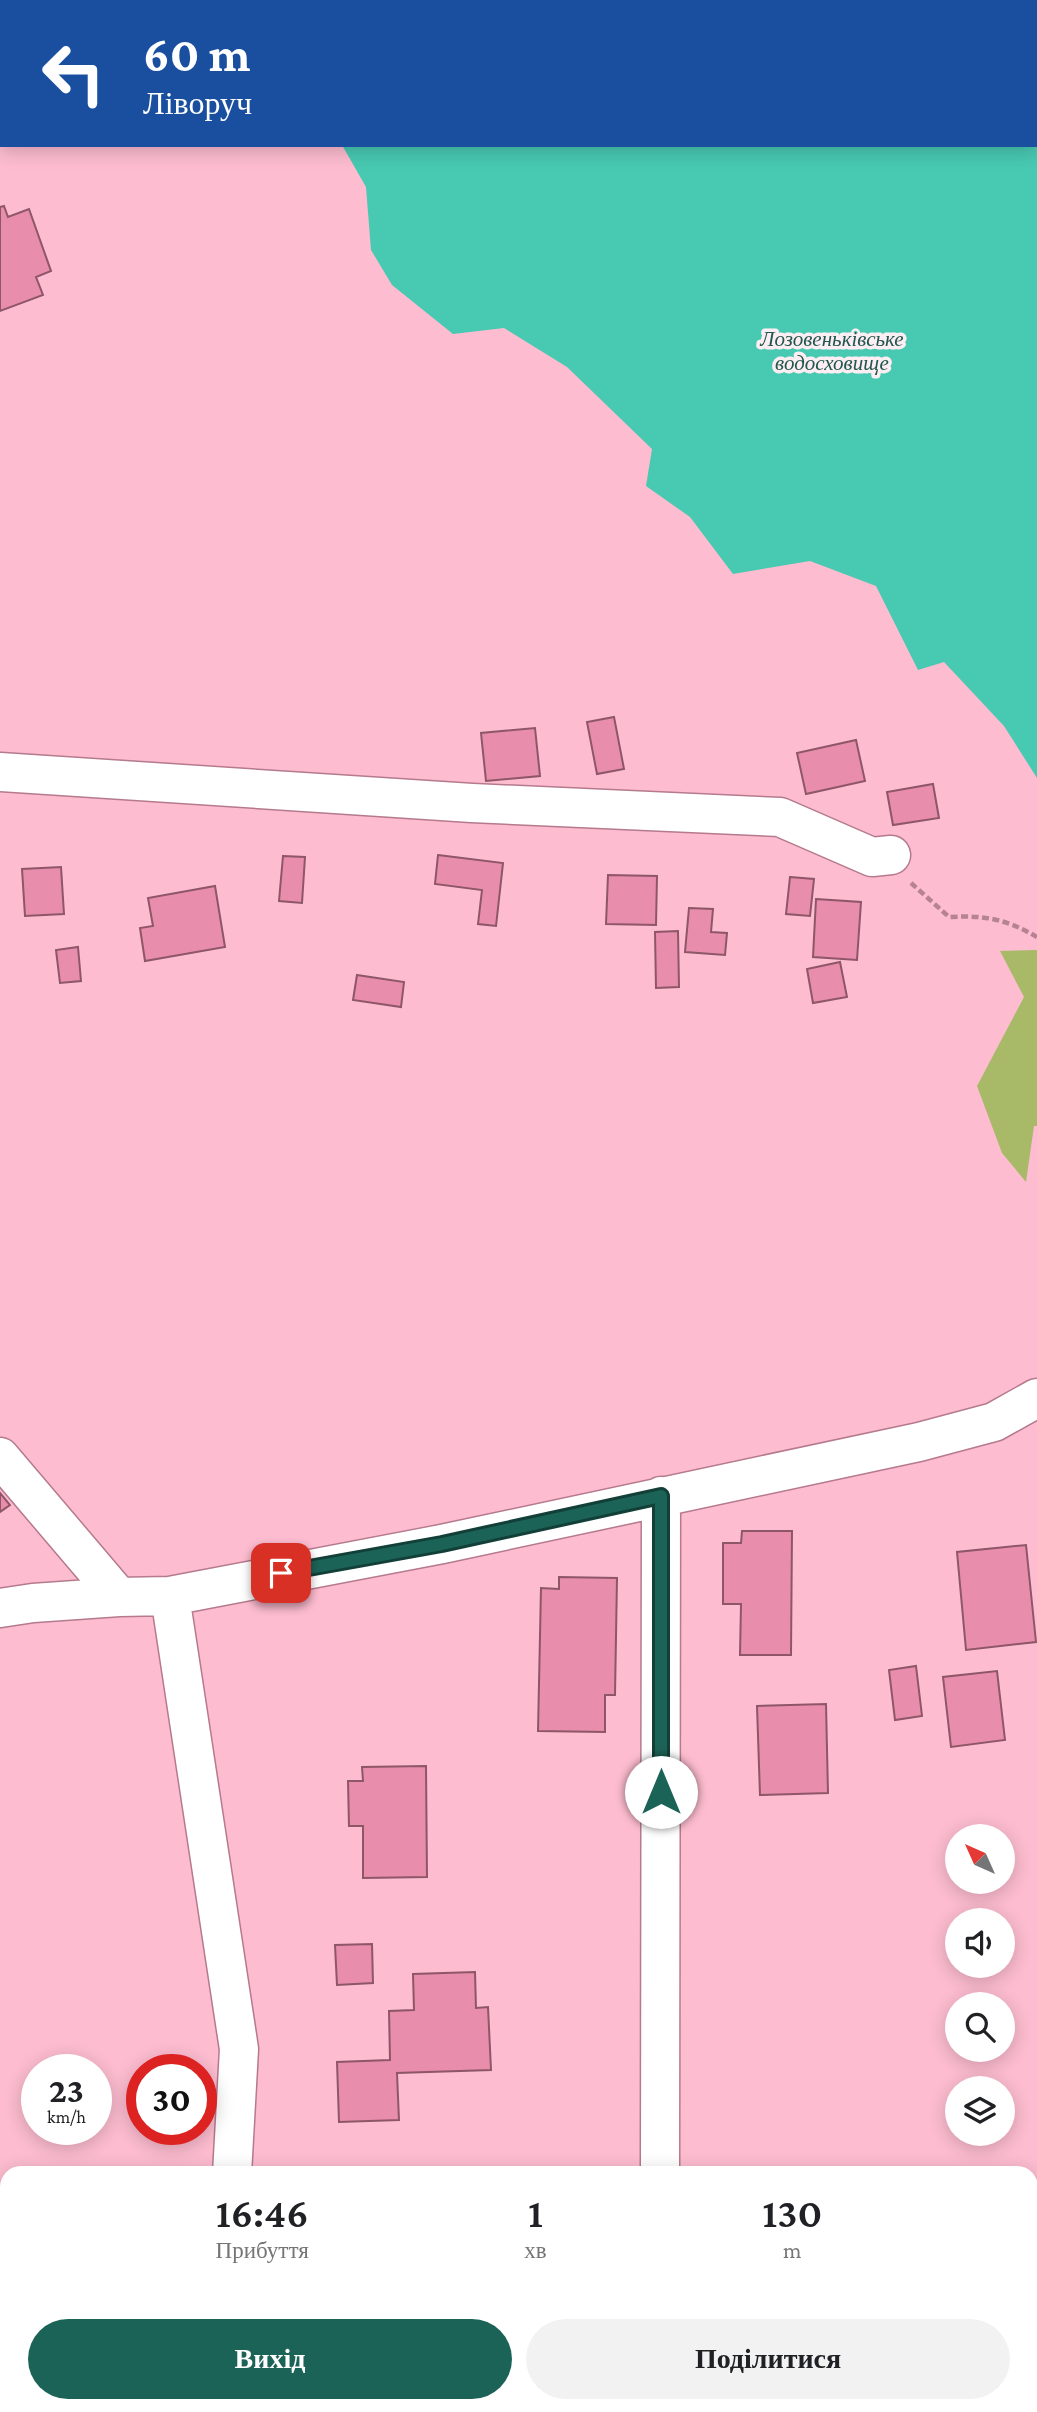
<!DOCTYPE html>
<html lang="uk">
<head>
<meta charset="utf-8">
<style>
  body { margin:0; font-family:"Crimson Pro",serif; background:#f2f2f2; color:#202124; height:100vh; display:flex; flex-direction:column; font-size:26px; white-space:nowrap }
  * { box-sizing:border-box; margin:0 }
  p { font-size:23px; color:#757577 }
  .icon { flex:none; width:38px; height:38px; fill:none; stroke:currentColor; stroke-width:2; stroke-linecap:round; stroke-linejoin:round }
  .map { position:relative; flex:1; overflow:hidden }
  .sheet { position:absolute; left:0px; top:2166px; width:1038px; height:247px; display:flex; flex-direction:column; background:#fff; border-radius:21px 21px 0 0; box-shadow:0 4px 18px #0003 }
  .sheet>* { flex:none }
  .top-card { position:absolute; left:0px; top:0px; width:1038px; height:147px; box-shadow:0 4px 18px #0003; background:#1a4fa0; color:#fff; overflow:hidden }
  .needle { width:46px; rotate:315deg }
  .fabs { position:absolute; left:945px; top:1824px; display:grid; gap:14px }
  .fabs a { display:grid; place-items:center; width:70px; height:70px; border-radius:50%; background:#fff; box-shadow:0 4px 18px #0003; font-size:35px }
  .speed { position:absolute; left:21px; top:2054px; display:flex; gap:14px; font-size:35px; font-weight:700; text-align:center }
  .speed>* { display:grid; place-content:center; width:91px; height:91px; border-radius:50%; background:#fff; box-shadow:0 4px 18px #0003; line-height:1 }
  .speed small { font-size:18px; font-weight:400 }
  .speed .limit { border:10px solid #d22; background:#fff; color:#111 }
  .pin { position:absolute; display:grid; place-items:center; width:60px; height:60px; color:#fff; margin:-30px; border-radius:14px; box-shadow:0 4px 10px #0006 }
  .me { position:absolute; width:77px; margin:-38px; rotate:0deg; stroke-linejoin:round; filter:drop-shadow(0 0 5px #0008) }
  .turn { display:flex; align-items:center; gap:24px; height:147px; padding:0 28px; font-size:32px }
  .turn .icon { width:91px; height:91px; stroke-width:2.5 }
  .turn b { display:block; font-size:49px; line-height:60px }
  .eta { display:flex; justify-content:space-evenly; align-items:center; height:119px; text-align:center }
  .eta b { font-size:42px; font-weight:600; line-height:49px }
  .action { display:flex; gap:14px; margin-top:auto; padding:14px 28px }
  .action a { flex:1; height:80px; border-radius:42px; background:#1c6357; color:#fff; font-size:28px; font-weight:600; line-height:80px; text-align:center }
  .action a+a { background:#f2f2f2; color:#202124 }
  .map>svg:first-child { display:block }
  .green { fill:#a8b968 }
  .water { fill:#48c9b2 }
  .building { fill:#e98dac; stroke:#8e5669; stroke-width:2 }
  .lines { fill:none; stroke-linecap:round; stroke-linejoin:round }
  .minor-casing { stroke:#b57a8d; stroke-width:41 }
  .path { stroke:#b68393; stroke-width:4.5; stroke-dasharray:7 3.5; stroke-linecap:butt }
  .minor { stroke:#fff; stroke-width:38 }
  .route-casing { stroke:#124039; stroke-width:18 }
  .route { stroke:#1c6357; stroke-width:12 }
  .labels { text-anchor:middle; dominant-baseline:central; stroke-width:7; stroke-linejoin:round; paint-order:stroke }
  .water-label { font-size:21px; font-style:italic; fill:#21574c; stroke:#fceef2 }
</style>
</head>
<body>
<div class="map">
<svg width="1037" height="2412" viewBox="0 0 1037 2412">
  <rect width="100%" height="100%" fill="#fdbcd0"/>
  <path class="green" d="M1037 950V1126H1034L1026 1182 1002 1153 977 1086 1024 997 1000 951Z"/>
  <path class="water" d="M289 0H1037V778L1004 726 944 662 918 670 876 586 810 561 733 574 690 517 646 486 652 449 567 367 504 328 453 334 392 285 371 250 366 187 342 145H1036V2H289Z"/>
  <path class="building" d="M4 206 8 217 29 209 51 271 36 277 43 295 0 311V207Z
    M614 717 624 769 597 774 587 722Z
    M535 728 540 776 486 781 481 733Z
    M856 740 865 781 806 794 797 753Z
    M933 784 939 818 893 825 887 792Z
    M438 855 503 863 496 926 478 924 482 890 435 884Z
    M283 856 305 857 302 903 279 901Z
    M61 867 64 914 25 916 22 869Z
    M608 875 657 876 656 925 606 924Z
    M790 877 814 879 810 916 786 914Z
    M215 886 225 947 145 961 140 928 153 926 148 898Z
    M816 899 861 902 857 960 813 957Z
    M689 908 713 909 711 932 727 933 725 955 685 952Z
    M678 931 679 987 656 988 655 932Z
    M78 947 81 981 60 983 56 950Z
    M840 962 847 997 813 1003 807 969Z
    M357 975 404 982 401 1007 353 1000Z
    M0 1493 10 1505 0 1512Z
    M742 1531H792L791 1655H740L741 1604H723V1543H741Z
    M1026 1545 1036 1642 966 1650 957 1552Z
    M559 1577 617 1578 615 1695H605V1732L538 1731 541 1588 559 1589Z
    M916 1666 922 1716 895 1720 889 1670Z
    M997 1671 1005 1740 951 1747 943 1677Z
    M826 1704 828 1793 760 1795 757 1706Z
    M426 1766 427 1877 363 1878V1826H349L348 1781H363L362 1767Z
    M372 1944 373 1983 337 1985 335 1945Z
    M475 1972 476 2008 488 2007 491 2070 397 2073 399 2120 339 2122 337 2062 390 2060 389 2011 414 2010 413 1974Z"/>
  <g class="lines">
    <g class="minor-casing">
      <path id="minor" d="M0 772 472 803 780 817 872 857 891 855
        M0 1457 119 1597
        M170 1596 239 2049 232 2174
        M0 1608 33 1603 119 1597 170 1596 442 1544 919 1442 994 1422 1037 1398
        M660 2174 661 1496
        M1031 2383 1037 2311
        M218 2412V2406
        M659 2412V2406"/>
    </g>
    <path class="path" d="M911 883 949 917C985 915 1006 919 1037 937"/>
    <use href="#minor" class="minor"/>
  </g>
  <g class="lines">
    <g class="route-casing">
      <path id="route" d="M281 1573 442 1544 661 1496V1792"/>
    </g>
    <use href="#route" class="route"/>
  </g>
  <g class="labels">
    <g class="water-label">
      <text x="832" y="339">Лозовеньківське<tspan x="832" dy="24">водосховище</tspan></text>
    </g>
  </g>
</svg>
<div class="fabs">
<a><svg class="needle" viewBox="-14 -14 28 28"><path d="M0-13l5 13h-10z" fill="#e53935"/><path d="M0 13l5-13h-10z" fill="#757577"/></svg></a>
<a><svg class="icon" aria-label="sound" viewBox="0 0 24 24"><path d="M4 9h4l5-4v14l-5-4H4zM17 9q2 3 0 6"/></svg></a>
<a><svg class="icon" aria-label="search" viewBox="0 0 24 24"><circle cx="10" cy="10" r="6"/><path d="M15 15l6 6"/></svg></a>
<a><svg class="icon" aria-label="layers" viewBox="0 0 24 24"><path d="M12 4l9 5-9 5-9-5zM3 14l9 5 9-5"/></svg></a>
</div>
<div class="speed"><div>23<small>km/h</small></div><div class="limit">30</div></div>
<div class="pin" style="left:281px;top:1573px;background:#d93025"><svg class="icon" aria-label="arrive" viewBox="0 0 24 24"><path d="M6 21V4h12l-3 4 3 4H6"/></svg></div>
<svg class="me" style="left:661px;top:1792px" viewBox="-20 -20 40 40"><circle r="19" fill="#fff"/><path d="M0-13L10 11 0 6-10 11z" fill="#1c6357"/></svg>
<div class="top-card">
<div class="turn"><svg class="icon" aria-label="left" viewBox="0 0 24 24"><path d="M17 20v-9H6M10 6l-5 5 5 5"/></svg><div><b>60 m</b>Ліворуч</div></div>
</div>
<section class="sheet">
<div class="eta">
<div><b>16:46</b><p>Прибуття</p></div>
<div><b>1</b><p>хв</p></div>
<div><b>130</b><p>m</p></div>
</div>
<div class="action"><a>Вихід</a><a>Поділитися</a></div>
</section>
</div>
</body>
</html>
